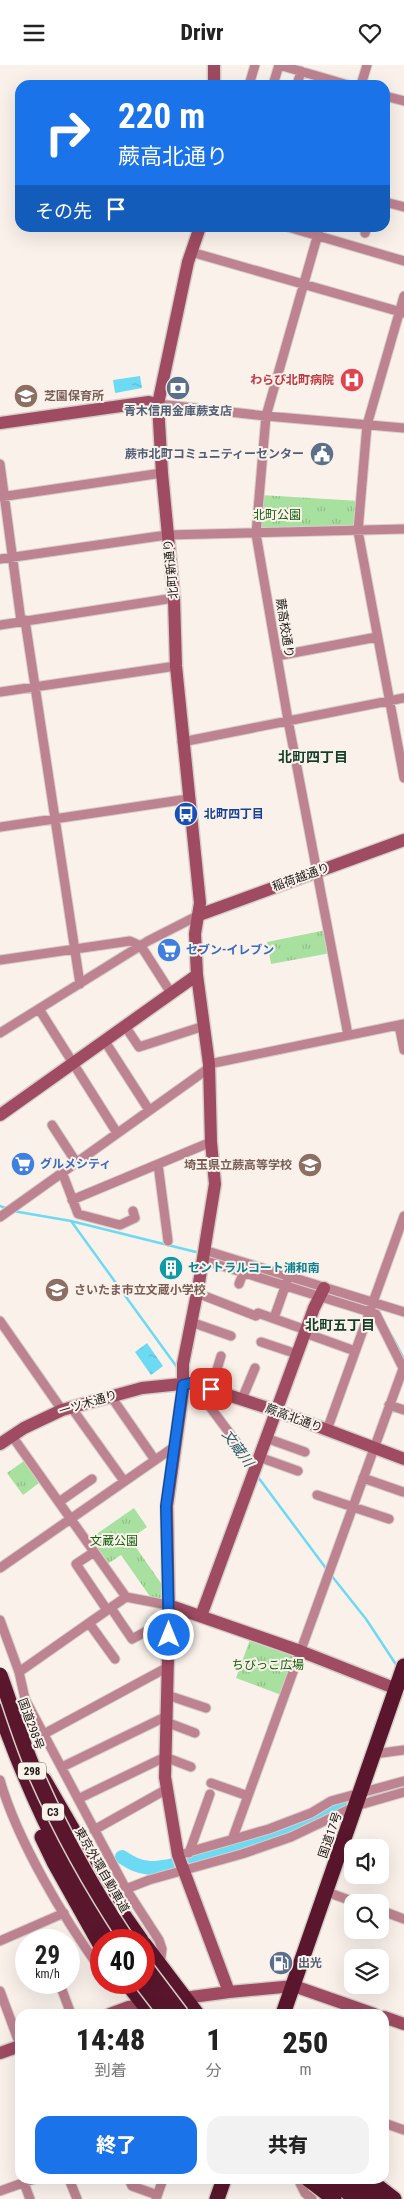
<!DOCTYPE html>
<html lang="ja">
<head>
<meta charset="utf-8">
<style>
  body { margin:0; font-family:"Roboto Condensed","Noto Sans JP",sans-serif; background:#f2f2f2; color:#222; height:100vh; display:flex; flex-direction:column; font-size:19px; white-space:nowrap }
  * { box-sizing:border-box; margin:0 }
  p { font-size:16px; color:#767676 }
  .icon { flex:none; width:28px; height:28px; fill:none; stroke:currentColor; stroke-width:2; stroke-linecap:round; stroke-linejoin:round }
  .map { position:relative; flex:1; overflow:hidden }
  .details { position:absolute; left:15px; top:1944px; width:374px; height:175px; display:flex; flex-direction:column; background:#fff; border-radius:15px; box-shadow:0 5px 20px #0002 }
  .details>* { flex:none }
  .hud { position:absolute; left:15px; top:15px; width:375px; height:152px; border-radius:15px; box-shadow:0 5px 20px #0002; background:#1a73e8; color:#fff; overflow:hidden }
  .fabs { position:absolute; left:344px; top:1774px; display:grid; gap:10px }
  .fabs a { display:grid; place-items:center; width:45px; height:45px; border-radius:10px; background:#fff; box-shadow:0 5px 20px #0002; font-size:25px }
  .speed { position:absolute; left:15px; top:1864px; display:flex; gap:10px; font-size:25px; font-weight:700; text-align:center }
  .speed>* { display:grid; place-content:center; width:65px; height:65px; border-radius:50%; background:#fff; box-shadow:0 5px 20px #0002; line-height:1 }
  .speed small { font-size:12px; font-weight:400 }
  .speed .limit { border:8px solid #d22; background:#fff; color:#111 }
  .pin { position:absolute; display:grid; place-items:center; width:42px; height:42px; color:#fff; margin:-21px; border-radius:10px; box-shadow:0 2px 8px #0006 }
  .me { position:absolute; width:55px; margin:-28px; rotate:0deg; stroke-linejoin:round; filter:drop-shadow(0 0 4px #0008) }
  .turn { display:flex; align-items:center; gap:18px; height:105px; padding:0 20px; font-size:22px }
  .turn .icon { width:65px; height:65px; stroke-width:2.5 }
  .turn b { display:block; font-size:35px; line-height:42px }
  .then { display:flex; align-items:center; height:48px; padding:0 20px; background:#0003; gap:10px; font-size:19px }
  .eta { display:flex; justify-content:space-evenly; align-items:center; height:85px; text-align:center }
  .eta b { font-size:30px; font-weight:800; line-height:35px }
  .button { display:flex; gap:10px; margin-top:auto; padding:10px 20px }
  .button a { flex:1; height:58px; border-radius:15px; background:#1a73e8; color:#fff; font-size:20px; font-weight:800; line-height:58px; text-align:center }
  .button a+a { background:#f2f2f2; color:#222 }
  header { display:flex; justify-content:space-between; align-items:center; height:65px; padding:0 20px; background:#fff; font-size:22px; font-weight:800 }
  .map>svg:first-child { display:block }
  .grass { fill:url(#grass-tufts) }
  .water { fill:url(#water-ripples) }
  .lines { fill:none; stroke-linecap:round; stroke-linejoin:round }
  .stream { stroke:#6cdaf3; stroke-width:2.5 }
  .river { stroke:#6cdaf3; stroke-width:14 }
  .street-casing { stroke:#d6cec9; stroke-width:11 }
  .secondary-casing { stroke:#d6cec9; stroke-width:15 }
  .highway-casing { stroke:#d6cec9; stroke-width:18 }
  .street { stroke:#be8390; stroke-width:9 }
  .secondary { stroke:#9f4b62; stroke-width:12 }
  .highway { stroke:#59162c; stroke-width:15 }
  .highway-bridge-casing { stroke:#d6cec9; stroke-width:18; stroke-linecap:butt }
  .highway-bridge { stroke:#59162c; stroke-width:15 }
  .route-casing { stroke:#114b97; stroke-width:12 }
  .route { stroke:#1a73e8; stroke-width:9 }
  .labels { text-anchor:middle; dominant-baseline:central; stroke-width:4; stroke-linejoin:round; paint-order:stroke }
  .shield { fill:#faf1eb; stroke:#5d5855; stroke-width:1 }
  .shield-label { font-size:11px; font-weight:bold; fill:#1a1715 }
  .health-label { font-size:12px; font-weight:bold; fill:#be3a42; stroke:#faf1eb; text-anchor:end }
  .education-label { font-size:12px; font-weight:bold; fill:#785e54; stroke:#faf1eb; text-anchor:start }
  .service-label { font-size:12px; font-weight:bold; fill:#4e5e75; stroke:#faf1eb }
  .park-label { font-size:12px; fill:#126008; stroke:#faf1eb }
  .street-label { font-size:12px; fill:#1a1715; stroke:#faf1eb }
  .transit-label { font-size:12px; font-weight:bold; fill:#164399; stroke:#faf1eb; text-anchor:start }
  .shop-label { font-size:12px; font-weight:bold; fill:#366cbe; stroke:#faf1eb; text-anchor:start }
  .culture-label { font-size:12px; font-weight:bold; fill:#0d838f; stroke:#faf1eb; text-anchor:start }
  .neighbourhood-label { font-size:14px; font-weight:bold; fill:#153e29; stroke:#faf1eb }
  .water-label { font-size:14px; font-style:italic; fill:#2b5b66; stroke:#faf1eb }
</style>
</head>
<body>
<header><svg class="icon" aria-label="menu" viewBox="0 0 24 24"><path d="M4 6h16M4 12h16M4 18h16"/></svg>Drivr<svg class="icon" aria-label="heart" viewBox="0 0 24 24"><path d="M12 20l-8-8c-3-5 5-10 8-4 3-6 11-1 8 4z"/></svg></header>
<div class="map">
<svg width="404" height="2134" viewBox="0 0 404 2134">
  <defs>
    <pattern id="grass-tufts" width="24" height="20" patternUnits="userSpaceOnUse" patternTransform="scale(1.25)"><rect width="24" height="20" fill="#a8e0a0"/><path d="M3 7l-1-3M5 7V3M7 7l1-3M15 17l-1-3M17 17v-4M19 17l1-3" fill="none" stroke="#90bf89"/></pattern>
    <pattern id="water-ripples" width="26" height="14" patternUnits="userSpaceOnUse" patternTransform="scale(1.25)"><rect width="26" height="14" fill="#6cdaf3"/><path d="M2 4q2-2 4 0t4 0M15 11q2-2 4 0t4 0" fill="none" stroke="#5dbacf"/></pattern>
  </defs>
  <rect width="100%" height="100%" fill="#faf1eb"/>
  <path class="grass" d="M260 430 360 436 358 466 256 469Z
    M326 865 331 888 271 899 267 877Z
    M28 1393 43 1415 23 1430 7 1408Z
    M134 1443 147 1462 130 1474 163 1521 164 1534 161 1536 151 1533 121 1490 106 1500 88 1475Z
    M252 1569 300 1586 284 1631 236 1613Z"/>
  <path class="water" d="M140 311 142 323 115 328 113 315Z
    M147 1278 163 1301 151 1310 135 1287Z"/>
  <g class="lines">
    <path class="stream" d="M0 1141 8 1144
      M13 1146 71 1156 200 1188
      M71 1156 179 1305
      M227 1197 317 1226
      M392 1271 404 1294
      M258 1412 328 1506
      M331 1510 366 1554 397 1601"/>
    <path class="river" d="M375 1729 404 1721
      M122 1792C131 1798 138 1802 150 1803 169 1803 188 1796 205 1791 252 1777 297 1761 341 1740"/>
    <g class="street-casing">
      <path id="street" d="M279 0 348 20
        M249 20 255 0
        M273 20 279 0
        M297 20 301 6
        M361 20 367 0
        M385 31 404 36
        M385 137 404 142
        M288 162 404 196
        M320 162 266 351 256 469 288 655 348 970
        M365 168 367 162
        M191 187 404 248
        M404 231 367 360 358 466 404 713
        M158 339 266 351 404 363
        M0 399 21 556
        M0 432 162 408
        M0 494 167 470 404 464
        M25 555 80 919
        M0 560 174 533
        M277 591 377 572
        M0 627 176 601
        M182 677 404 633
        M0 762 188 734
        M0 895 130 876 141 881 171 928
        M39 944 117 1068
        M399 960 404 985
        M125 961 139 982 204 961
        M0 968 148 876 199 850
        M104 975 149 1045
        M209 999 404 959
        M52 1060 76 1097
        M158 1099 168 1176
        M62 1107 78 1149 120 1160 135 1153 133 1146
        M72 1135 211 1077
        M0 1152 209 1003
        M204 1185 404 1247
        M203 1195 376 1249 404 1305
        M239 1219 245 1203
        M197 1228 256 1251
        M258 1248 306 1265
        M274 1253 287 1216
        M0 1256 62 1345
        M191 1257 231 1271
        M305 1268 355 1286
        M261 1277 297 1289
        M192 1318 255 1402
        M211 1324 221 1291
        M110 1330 155 1395
        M242 1334 255 1303
        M389 1340 404 1345
        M71 1342 124 1416
        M327 1365 404 1151
        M12 1371 126 1532
        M266 1373 305 1387
        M259 1392 298 1406
        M363 1413 403 1427
        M317 1430 389 1454
        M59 1437 92 1414
        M94 1487 76 1499 107 1545
        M0 1503 174 1382
        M111 1543 132 1574 169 1554
        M0 1555 19 1607 25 1634 126 1824 159 1875 162 1884 160 1900
        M89 1558 115 1594
        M19 1607 126 1532 168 1540
        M167 1630 206 1643
        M166 1657 195 1668
        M42 1670 168 1602
        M374 1689 404 1685
        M62 1702 167 1651
        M0 1715C17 1775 64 1854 101 1905
        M211 1718 248 1731
        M78 1734 165 1692 191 1702
        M94 1765 167 1724
        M232 1775 404 1301
        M189 1788 210 1729
        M178 1790 269 1764 311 1748 331 1736 404 1716
        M126 1824 149 1815 242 1789 291 1772 356 1741 404 1727
        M327 1827 357 1838
        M380 1845 404 1854
        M0 1876 64 1848
        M62 1925 71 1949
        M0 1926 20 1980
        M384 2058 404 2065
        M69 2114 77 2134
        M129 2114 132 2121 157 2130
        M298 2114 305 2128 312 2134
        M24 2118 30 2134
        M0 2126 34 2114
        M156 2134 163 2114"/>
    </g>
    <g class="secondary-casing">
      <path id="secondary" d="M214 20V0
        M200 162 188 197 158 339 162 408 174 533 176 601 200 838 195 869 197 910 209 999 211 1077 215 1119 199 1218 183 1299V1326L167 1441 169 1554 165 1712 178 1790 229 1927
        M0 358 149 337 158 339
        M199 850 404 775
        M0 1050 197 910
        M0 1379 24 1363 62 1345 142 1323 191 1318 277 1346 404 1394
        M168 1540 300 1586 389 1621 397 1622
        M201 1551 314 1243 324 1223
        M177 1934 229 1927 294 1921 374 1949
        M110 1949 129 1942 152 1938
        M384 1952 404 1959
        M0 1988 20 1981"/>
    </g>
    <g class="highway-casing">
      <path id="highway" d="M0 1646C28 1726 65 1804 112 1875
        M44 1715 115 1838 141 1875
        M42 1772 54 1797 101 1881
        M144 1879 197 1949
        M127 1918 151 1949
        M283 1949 404 1601
        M308 2114 334 2134
        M330 2114 356 2134
        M348 2114 374 2134
        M368 2114 394 2134
        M217 2134 224 2114"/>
    </g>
    <use href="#street" class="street"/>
    <use href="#secondary" class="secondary"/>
    <use href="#highway" class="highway"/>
    <g class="highway-bridge-casing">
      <path id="highway-bridge" d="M0 1610C11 1640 20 1671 32 1700 58 1761 90 1819 127 1875
        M144 1900 181 1949
        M142 1918 166 1949"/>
    </g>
    <use href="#highway-bridge" class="highway-bridge"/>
  </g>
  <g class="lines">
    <g class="route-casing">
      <path id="route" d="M169 1570 166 1441 183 1320 192 1318 211 1324"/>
    </g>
    <use href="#route" class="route"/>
  </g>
  <defs>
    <g id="hospital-disc" transform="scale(1.25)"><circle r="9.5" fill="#e0444e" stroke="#faf1eb"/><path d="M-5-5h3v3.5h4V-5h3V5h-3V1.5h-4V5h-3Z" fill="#fff"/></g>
    <g id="bank-disc" transform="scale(1.25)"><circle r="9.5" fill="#5c6f8a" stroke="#faf1eb"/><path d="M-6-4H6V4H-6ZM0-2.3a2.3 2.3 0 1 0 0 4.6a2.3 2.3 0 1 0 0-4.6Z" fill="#fff"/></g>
    <g id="school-disc" transform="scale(1.25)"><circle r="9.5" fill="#8d6e63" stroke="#faf1eb"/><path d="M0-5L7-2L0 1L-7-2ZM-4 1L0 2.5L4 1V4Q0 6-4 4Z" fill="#fff"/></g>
    <g id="civic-disc" transform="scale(1.25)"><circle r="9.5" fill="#5c6f8a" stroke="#faf1eb"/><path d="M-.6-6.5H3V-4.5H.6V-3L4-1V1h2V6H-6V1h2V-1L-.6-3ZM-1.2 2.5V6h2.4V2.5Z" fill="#fff"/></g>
    <g id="bus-disc" transform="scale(1.25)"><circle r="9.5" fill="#1a4fb4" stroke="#faf1eb"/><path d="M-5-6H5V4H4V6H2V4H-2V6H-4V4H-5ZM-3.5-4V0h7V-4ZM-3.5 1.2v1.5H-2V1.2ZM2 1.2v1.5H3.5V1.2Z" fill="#fff"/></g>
    <g id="supermarket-disc" transform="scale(1.25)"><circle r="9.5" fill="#3f7fe0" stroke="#faf1eb"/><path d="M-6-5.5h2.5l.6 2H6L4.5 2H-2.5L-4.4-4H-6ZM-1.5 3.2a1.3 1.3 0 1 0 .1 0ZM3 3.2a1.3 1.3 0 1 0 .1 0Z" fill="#fff"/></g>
    <g id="building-disc" transform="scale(1.25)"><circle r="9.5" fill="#0f9aa8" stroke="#faf1eb"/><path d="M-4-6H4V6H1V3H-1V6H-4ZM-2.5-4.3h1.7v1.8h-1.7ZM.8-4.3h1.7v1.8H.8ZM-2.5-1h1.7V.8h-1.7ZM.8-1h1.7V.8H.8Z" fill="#fff"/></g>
    <g id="fuel-disc" transform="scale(1.25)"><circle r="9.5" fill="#5c6f8a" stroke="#faf1eb"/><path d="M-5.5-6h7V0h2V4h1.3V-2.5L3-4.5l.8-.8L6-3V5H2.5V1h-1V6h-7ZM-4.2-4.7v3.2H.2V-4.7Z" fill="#fff"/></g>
  </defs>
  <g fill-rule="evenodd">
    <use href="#hospital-disc" x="352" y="315"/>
    <use href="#bank-disc" x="178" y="323"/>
    <use href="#school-disc" x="26" y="331"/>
    <use href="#civic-disc" x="322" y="389"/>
    <use href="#bus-disc" x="186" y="749"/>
    <use href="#supermarket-disc" x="169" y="885"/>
    <use href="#supermarket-disc" x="23" y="1099"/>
    <use href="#school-disc" x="310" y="1100"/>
    <use href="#building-disc" x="171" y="1203"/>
    <use href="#school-disc" x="57" y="1225"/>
    <use href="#fuel-disc" x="281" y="1898"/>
  </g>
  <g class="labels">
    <g class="shield">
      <rect x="18" y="1697.5" width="28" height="17" rx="4"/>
      <rect x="42" y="1738.5" width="22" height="17" rx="4"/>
    </g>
    <g class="shield-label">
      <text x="32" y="1706">298</text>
      <text x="53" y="1747">C3</text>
    </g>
    <g class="health-label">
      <text x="334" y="315">わらび北町病院</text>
    </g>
    <g class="education-label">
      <text x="44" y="331">芝園保育所</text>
      <text x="292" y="1100" text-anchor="end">埼玉県立蕨高等学校</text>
      <text x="74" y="1225">さいたま市立文蔵小学校</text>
    </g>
    <g class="service-label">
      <text x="178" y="346">青木信用金庫蕨支店</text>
      <text x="304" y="389" text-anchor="end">蕨市北町コミュニティーセンター</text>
      <text x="298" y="1898" text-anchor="start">出光</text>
    </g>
    <g class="park-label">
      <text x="277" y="450">北町公園</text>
      <text x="114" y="1476">文蔵公園</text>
      <text x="268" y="1600">ちびっこ広場</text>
    </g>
    <g class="street-label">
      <text transform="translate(171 504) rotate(-96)">北町新通り</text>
      <text transform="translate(285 563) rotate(81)">蕨高校通り</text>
      <text transform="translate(301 812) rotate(-20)">稲荷越通り</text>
      <text transform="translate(88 1338) rotate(-17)">一ツ木通り</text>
      <text transform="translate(294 1353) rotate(20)">蕨高北通り</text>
      <text transform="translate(31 1659) rotate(70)">国道298号</text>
      <text transform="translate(330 1770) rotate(-71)">国道17号</text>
      <text transform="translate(102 1805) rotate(60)">東京外環自動車道</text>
    </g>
    <g class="transit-label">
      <text x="204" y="749">北町四丁目</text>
    </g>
    <g class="shop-label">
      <text x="186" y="885">セブン-イレブン</text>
      <text x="40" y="1099">グルメシティ</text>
    </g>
    <g class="culture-label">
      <text x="188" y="1203">セントラルコート浦和南</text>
    </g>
    <g class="neighbourhood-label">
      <text x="313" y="692">北町四丁目</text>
      <text x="340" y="1260">北町五丁目</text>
    </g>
    <g class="water-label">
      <text transform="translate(238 1383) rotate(54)">文蔵川</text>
    </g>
  </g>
</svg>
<div class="fabs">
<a><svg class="icon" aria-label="sound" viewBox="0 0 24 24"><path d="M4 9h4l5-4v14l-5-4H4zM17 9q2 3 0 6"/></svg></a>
<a><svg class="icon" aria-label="search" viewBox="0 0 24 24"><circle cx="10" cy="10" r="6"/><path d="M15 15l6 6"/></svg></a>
<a><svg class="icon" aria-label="layers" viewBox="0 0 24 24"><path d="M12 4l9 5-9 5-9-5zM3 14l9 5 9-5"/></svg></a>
</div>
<div class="speed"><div>29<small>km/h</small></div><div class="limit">40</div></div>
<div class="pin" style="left:211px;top:1324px;background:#d93025"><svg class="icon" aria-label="arrive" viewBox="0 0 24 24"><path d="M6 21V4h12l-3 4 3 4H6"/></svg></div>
<svg class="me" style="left:169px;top:1570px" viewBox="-20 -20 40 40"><circle r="17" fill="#1a73e8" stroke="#fff" stroke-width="3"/><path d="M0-11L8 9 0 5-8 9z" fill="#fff"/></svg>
<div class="hud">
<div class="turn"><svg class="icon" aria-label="right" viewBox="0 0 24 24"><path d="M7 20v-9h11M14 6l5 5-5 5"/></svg><div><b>220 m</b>蕨高北通り</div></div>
<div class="then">その先<svg class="icon" aria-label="arrive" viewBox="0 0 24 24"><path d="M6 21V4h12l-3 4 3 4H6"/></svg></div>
</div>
<section class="details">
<div class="eta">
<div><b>14:48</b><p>到着</p></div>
<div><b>1</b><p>分</p></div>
<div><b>250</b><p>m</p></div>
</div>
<div class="button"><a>終了</a><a>共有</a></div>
</section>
</div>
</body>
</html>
